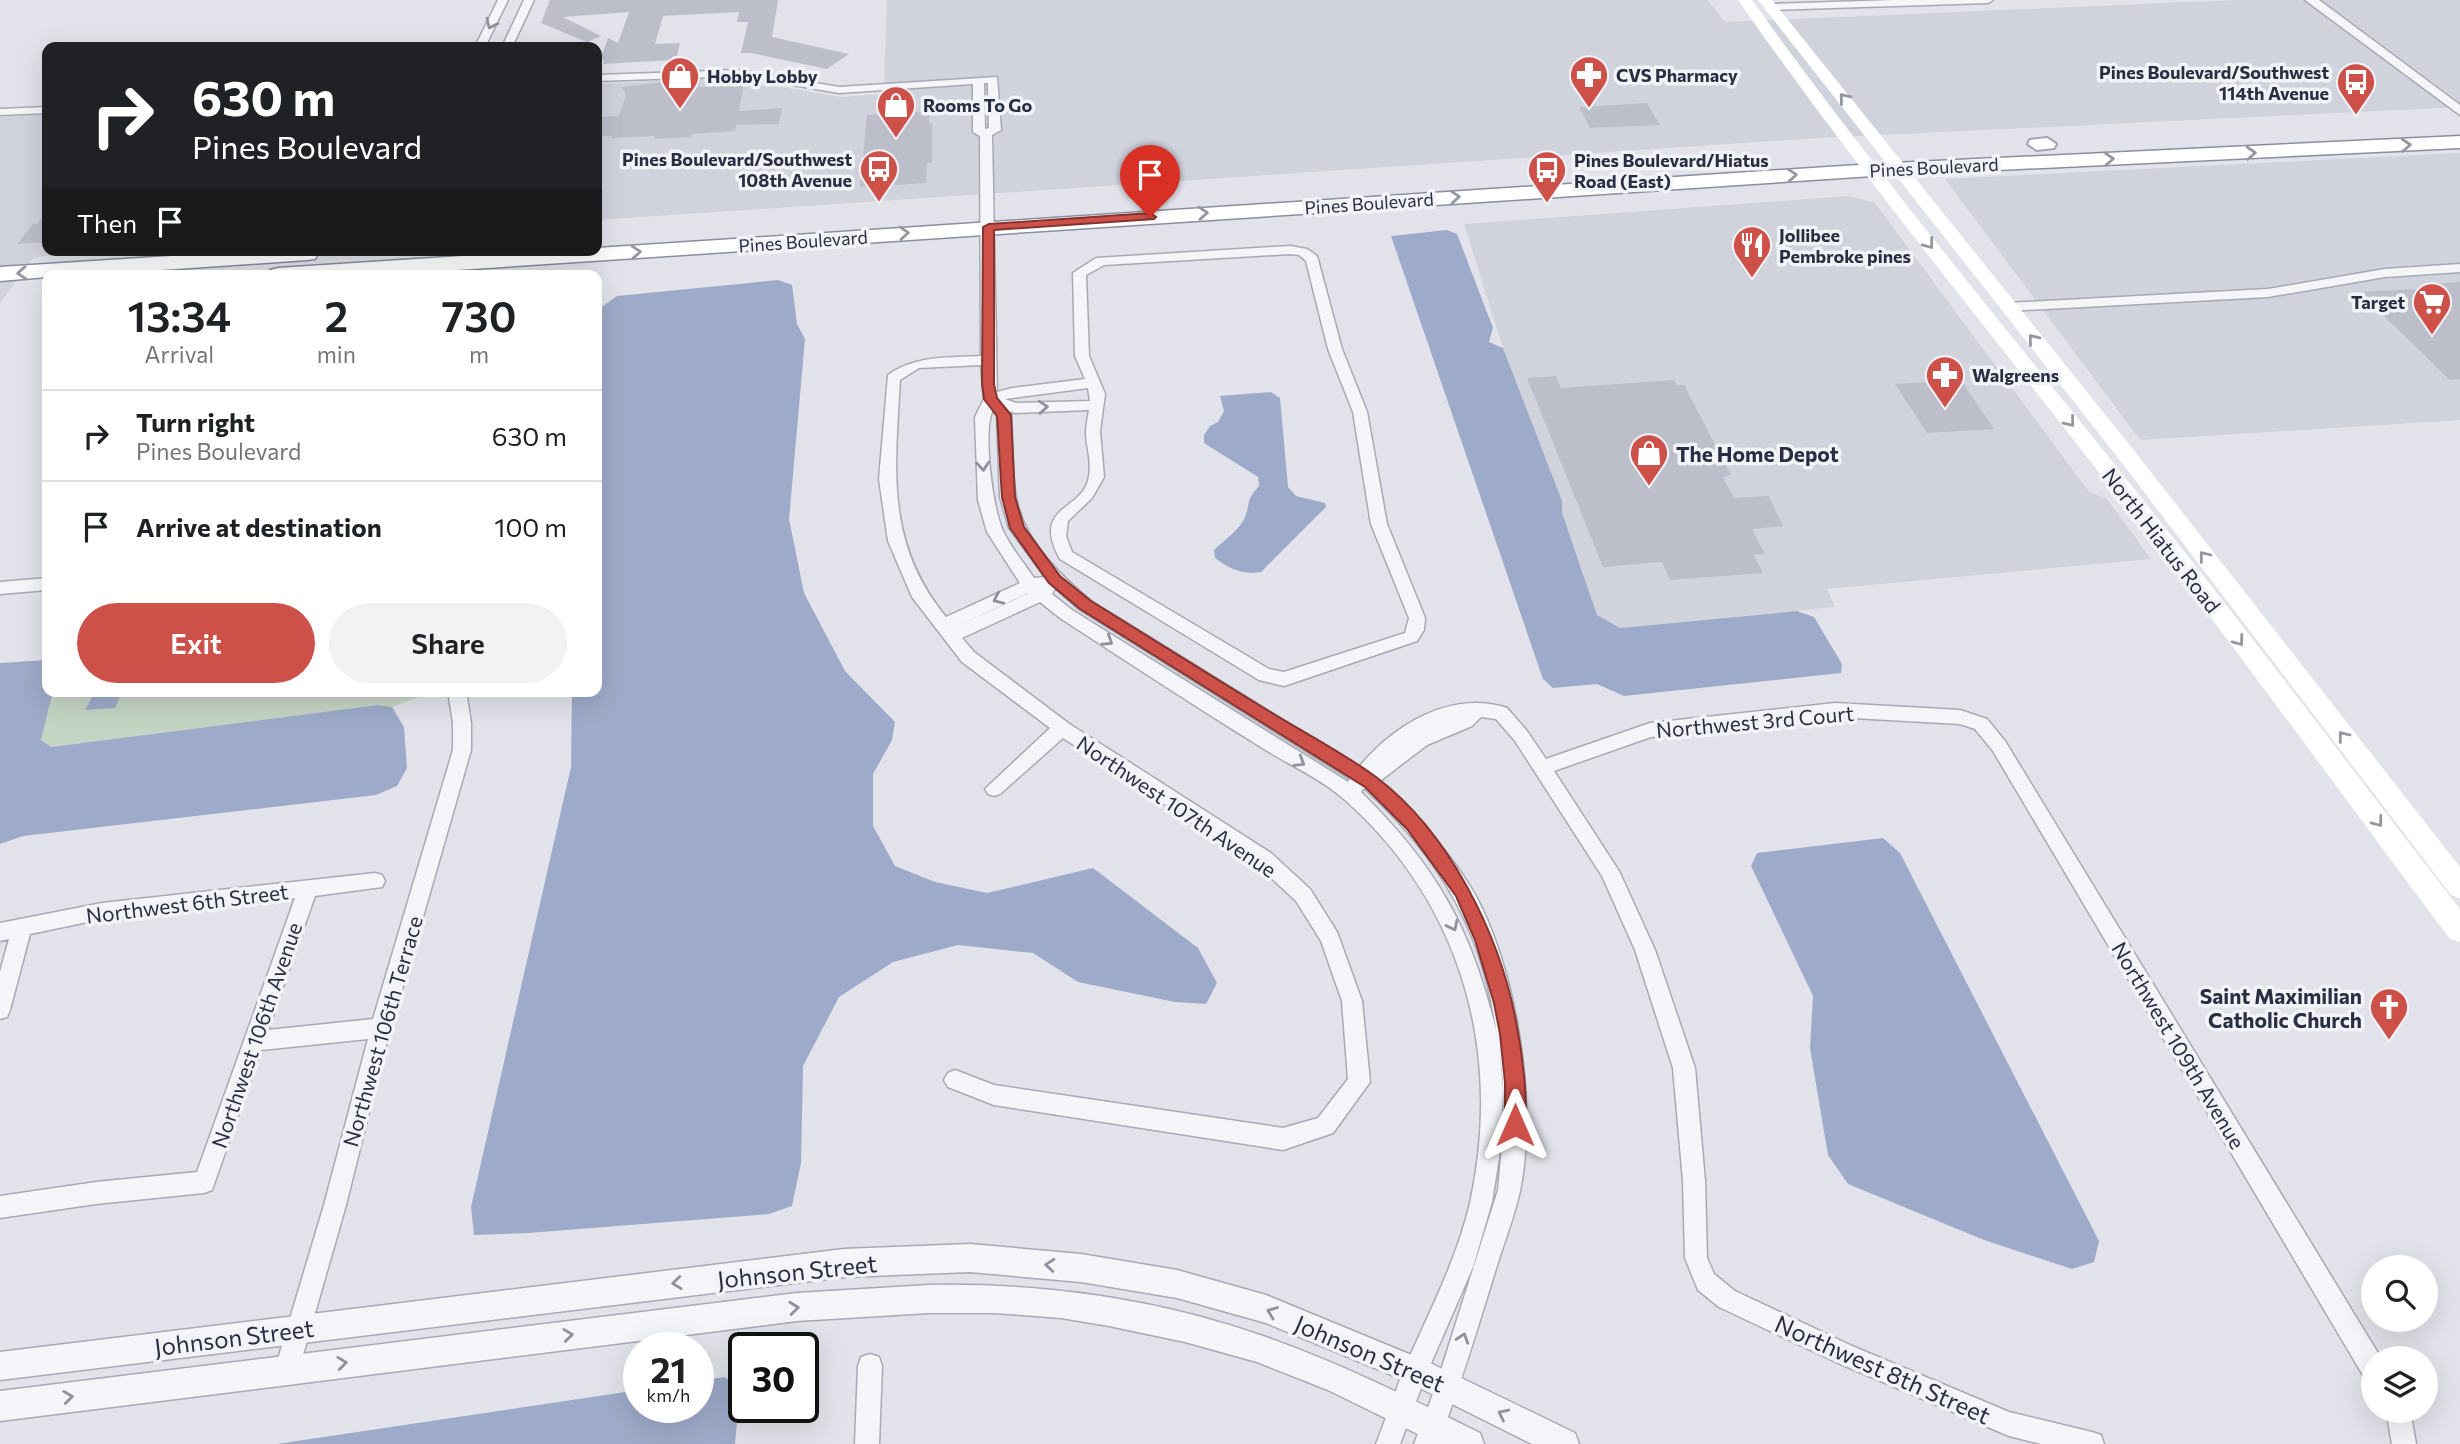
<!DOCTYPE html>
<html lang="en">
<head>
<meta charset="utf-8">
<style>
  body { margin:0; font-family:Commissioner,sans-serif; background:#f2f2f2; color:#202124; height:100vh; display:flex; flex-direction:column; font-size:26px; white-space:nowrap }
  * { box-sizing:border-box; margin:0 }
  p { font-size:23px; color:#757577 }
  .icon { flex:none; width:38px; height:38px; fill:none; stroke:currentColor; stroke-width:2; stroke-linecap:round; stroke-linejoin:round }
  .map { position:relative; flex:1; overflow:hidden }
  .drawer { position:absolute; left:42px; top:270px; width:560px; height:427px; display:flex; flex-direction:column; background:#fff; border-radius:14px; box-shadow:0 7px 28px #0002 }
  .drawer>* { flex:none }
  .banner { position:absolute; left:42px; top:42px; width:560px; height:214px; border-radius:14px; box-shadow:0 7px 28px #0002; background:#202124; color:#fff; overflow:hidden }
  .tools { position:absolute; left:2361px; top:1255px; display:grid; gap:14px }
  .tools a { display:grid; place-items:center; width:77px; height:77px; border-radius:50%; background:#fff; box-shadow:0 7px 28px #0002; font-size:35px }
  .speed { position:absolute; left:623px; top:1332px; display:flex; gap:14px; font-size:35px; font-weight:700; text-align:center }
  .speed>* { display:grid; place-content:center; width:91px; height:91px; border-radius:50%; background:#fff; box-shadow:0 7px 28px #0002; line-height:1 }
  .speed small { font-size:18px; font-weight:400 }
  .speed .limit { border:4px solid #111; border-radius:10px; background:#fff; color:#111 }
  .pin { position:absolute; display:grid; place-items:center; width:60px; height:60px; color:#fff; margin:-72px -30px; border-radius:50% 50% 50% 0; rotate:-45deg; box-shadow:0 0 7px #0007 }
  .pin .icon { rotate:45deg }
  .me { position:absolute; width:77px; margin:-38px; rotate:0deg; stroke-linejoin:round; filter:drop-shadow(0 0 5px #0008) }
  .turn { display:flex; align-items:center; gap:24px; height:147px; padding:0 35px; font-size:32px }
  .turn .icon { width:91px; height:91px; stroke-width:2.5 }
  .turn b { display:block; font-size:49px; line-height:60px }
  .then { display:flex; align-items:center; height:66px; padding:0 35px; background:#0003; gap:14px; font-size:26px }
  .eta { display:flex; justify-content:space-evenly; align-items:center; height:119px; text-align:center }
  .eta b { font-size:42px; font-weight:600; line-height:49px }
  .primary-button { display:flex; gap:14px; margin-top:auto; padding:14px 35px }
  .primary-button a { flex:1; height:80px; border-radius:42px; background:#cd5049; color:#fff; font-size:28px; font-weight:600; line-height:80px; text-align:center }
  .primary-button a+a { background:#f2f2f2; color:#202124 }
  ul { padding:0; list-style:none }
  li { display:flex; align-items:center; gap:21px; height:91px; padding:0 35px; border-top:2px solid #e0e0e0 }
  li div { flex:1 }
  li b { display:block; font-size:26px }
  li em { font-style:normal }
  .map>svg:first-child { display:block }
  .built { fill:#d0d2dc }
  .green { fill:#c4d4c3 }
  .water { fill:#9daac9 }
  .building { fill:#bcbeca }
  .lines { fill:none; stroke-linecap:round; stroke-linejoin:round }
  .minor-casing { stroke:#a7a9b4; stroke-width:3 }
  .tertiary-casing { stroke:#a7a9b4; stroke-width:3 }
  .primary-casing { stroke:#a1a5b6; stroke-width:4 }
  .trunk-casing { stroke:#898ea0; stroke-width:3 }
  .minor { fill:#f4f5f8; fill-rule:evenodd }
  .tertiary { fill:#f4f5f8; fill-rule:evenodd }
  .secondary { fill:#fff; fill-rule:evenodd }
  .primary { fill:#fff; fill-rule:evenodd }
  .trunk { fill:#fff; fill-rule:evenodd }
  .oneway { stroke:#8f929d }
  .oneway2 { stroke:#9496a0 }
  .route { fill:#cd5049; stroke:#85342f; stroke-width:2 }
  .labels { text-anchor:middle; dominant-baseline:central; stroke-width:7; stroke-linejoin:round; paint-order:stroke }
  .far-poi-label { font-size:18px; font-weight:bold; fill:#2a2e42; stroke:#f1f3f7; text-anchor:start }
  .far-street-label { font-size:18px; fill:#2a2e42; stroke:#f1f3f7 }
  .poi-label { font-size:21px; font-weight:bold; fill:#2a2e42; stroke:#f1f3f7; text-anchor:start }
  .street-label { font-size:21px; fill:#2a2e42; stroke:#f1f3f7 }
  .near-street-label { font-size:24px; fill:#2a2e42; stroke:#f1f3f7 }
</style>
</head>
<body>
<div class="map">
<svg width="2460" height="1444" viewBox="0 0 2460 1444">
  <rect width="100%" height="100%" fill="#e2e3ea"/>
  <path class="built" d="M887 0H1708L1725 22 2238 0H2460V107L1819 138 597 220V84L723 77 841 97 884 94Z
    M47 114V250H142L34 257 0 303V117Z
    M2460 153V420L2140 440 1945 179Z
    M1849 196 1875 203 2089 492 2107 499 2151 559 1827 589 1835 607 1620 628 1597 615 1503 348 1464 224Z"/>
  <path class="green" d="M53 691H435L392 707 378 705 51 747 41 740Z"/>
  <path class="water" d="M1447 230 1457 234 1493 328 1489 342 1503 348 1562 501V513L1597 615 1620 628 1797 611 1814 617 1842 664 1841 673 1624 696 1597 684 1553 688 1543 679 1391 236Z
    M778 280 792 285 797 324 805 339 789 519 804 593 845 671 895 722 892 740 873 774V826L895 866 935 882 987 893 1093 868 1198 948 1217 983 1206 1004 1175 1002 1078 982 1033 953 958 945 893 962 839 997 803 1066 801 1163 792 1206 769 1214 528 1233 474 1235 471 1207 571 767 572 691H597V316L600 308 617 296Z
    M1271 392 1280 398 1288 487 1296 496 1325 503 1326 507 1261 572C1242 575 1230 569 1215 558L1214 550C1224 540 1240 530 1245 517 1251 503 1245 501 1259 486L1258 477 1204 443V435L1210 426 1218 422 1224 411 1220 396Z
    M46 660 47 691H53L41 740 51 747 378 705 392 707 404 727 407 768 397 786 376 795 23 836 0 844V663Z
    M95 691H123L115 708 85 710Z
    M1883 838 1900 853 2099 1241 2094 1262 2072 1269 1984 1240 1848 1184 1828 1155 1810 1048 1813 996 1751 866 1757 853Z
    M725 1377 740 1389 735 1444H277L639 1390V1407H698V1381Z"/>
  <path class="building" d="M550 0H778L772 37 849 54 827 69 751 53H741L748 22H737L739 12 663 16 655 44 680 43 677 56H673L672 60 603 64 604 60H600L608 38 618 43 629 12 563 17 601 36 587 42 541 23Z
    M671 81 672 84 700 82 699 87 744 84 739 111 782 108 779 124 736 125 735 131 692 134 691 137 654 139 655 136 611 138 612 136H597V117L619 116 626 95 622 87Z
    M1647 103 1660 125 1590 128 1579 107Z
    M929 111V123H932V163H927L926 183 860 187 867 115Z
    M47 211V242L17 244 33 224H37Z
    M2460 282V379L2450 380 2359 292 2437 288 2433 284Z
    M1556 376 1561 388 1674 380 1677 385H1684L1731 475 1723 477 1734 498 1769 496 1783 526 1752 529 1765 554 1753 555 1763 573 1670 580 1662 562 1603 567 1527 378Z
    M1961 380 1994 429 1927 433 1895 384Z"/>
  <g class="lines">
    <g class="minor-casing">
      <path id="minor" d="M498 0H508L485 47H475Z
        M524 0H534L512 47H502Z
        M1894 0H1993L1988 3 1771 10 1766 7 1771 4Z
        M740 70 839 87 997 77 1001 130 992 135 997 392 1012 388 1085 379 1075 356 1073 273 1096 258 1290 246 1307 249 1317 256 1342 349 1367 412 1387 524 1425 618 1424 630 1417 641 1284 686 1259 680 1060 559C1030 504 1084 512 1089 476 1092 462 1086 446 1086 432 1086 425 1088 417 1089 410L1015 413 1008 411 1011 415C1013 442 1011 471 1016 497 1023 540 1059 574 1091 601L1359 767C1395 724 1451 690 1507 708L1527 731 1546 759 1650 723 1835 703 1960 710 1987 719 2005 741 2381 1358H2373V1380L2364 1377 1993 751 1975 729 1960 724 1835 717 1651 737 1554 771 1619 871 1655 950 1695 1068 1705 1181 1707 1258 1714 1274 1735 1291 1852 1346 2009 1412 2092 1432 2101 1435 2104 1444H2041L2009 1436 1836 1362 1719 1307 1698 1290 1685 1258 1683 1181 1673 1068 1635 950 1602 876 1515 741 1496 719 1481 717 1472 726 1427 745 1380 781C1413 812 1445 846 1470 886 1516 961 1538 1105 1520 1191 1514 1218 1503 1245 1495 1272 1477 1330 1460 1387 1438 1444H1414L1436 1386 1498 1190 1504 1125 1503 1082 1499 1046 1503 1088 1501 1145 1492 1202 1473 1267 1426 1375 1400 1444H1376C1387 1416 1396 1388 1408 1360 1431 1309 1457 1258 1470 1203 1503 1052 1462 904 1345 800 1319 777 1285 763 1256 744 1190 703 1125 660 1060 618L1040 602 962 638 974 652 1068 723 1271 853 1310 889 1337 932 1362 1001 1370 1082 1333 1133 1283 1150 994 1105 948 1087 944 1080 948 1073 955 1070 994 1085 1283 1128 1318 1118 1348 1079 1342 1001 1321 941 1296 901 1257 865 1063 738 1000 794 994 796 988 794 985 789 1050 728 962 662 912 597 888 541 879 479 888 375C916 355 948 358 981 356L980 136 973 132V84L839 93 740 76 597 81V75ZM984 83H988L989 128 985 129ZM1290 254 1299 255 1306 261 1328 349 1353 412 1371 524 1409 618 1405 633 1284 672 1269 669 1072 552 1066 536 1068 521 1092 498 1104 477 1100 431 1105 394 1089 356 1086 275 1104 265ZM981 365 984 399 975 417 978 500 987 532 1020 583 946 617C885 543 895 469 900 380L919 368ZM1088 388 1090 401 1016 403 1005 399ZM993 410 997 416 1000 497 1009 528 1045 577 1034 578C1024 563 1012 549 1004 533 993 512 982 431 993 410ZM1055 588 1079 609 1350 779 1348 782 1072 610 1052 594ZM1028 593H1029L954 628ZM1364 788C1438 855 1483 930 1496 1030 1471 927 1436 866 1361 792Z
        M47 107V113L0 115V109Z
        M2460 264V272L2385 277 2268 297 2008 311 2001 307 2008 303 2268 289 2385 269Z
        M47 578V590L0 594V582Z
        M448 691H466L471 723V750L383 1056 346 1205 299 1369 296 1378 287 1381 278 1378 275 1369 324 1205 368 1039 261 1050 212 1190 204 1193 96 1204 0 1218V1196L96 1182 197 1172 295 898 102 919 30 934 10 1010 7 1017 0 1019V972L9 939 0 941V923L102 903 375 873 382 875 385 881 382 887 315 896 268 1030 373 1019 453 750V723Z
        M870 1354 879 1357 882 1366 879 1444H855L858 1366 861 1357Z
        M2386 1410H2410L2416 1444H2392Z"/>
    </g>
    <g class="tertiary-casing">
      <path id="tertiary" d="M2305 0H2319L2460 105V115Z
        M970 1244 1081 1254 1177 1270 1266 1295 1426 1361 1575 1433 1579 1444H1532L1406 1381 1266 1323 1177 1298 1081 1282 970 1272 844 1277 0 1380V1352L844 1249Z
        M929 1285C1041 1283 1154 1298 1260 1335 1336 1361 1408 1397 1480 1433L1484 1444H1438L1328 1390 1257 1362 1185 1342 1109 1326 1061 1318 995 1313H929L797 1321 0 1421V1391L797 1293Z"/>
    </g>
    <g class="primary-casing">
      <path id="primary" d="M2047 138 2056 144 2054 148 2037 150 2028 144 2030 140Z"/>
    </g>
    <g class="trunk-casing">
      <path id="trunk" d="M2460 136V148L1873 176 381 275H267L270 270 278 268 555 250H597V248L1873 164Z
        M265 250H315L318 254 315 259 307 260 89 275H47V277L0 281V267Z"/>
    </g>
    <use href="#minor" class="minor"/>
    <use href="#tertiary" class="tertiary"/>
    <path class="secondary" d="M1738 0H1752C1868 162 1995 315 2119 470 2236 614 2347 763 2460 909V942L2450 939C2335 786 2223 630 2105 480 1981 321 1853 165 1738 0Z
      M1758 0H1772L2136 453 2460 867V899L2451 895 2122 463Z"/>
    <use href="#primary" class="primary"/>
    <use href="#trunk" class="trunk"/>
  </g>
  <defs><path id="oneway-chevron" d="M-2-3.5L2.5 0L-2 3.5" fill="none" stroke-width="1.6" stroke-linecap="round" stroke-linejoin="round" transform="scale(1.75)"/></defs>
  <g class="oneway">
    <use href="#oneway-chevron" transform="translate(491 24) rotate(115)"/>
    <use href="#oneway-chevron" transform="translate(1043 407) rotate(-4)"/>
    <use href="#oneway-chevron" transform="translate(983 466) rotate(86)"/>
    <use href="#oneway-chevron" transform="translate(998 599) rotate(155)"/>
    <use href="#oneway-chevron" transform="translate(1108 641) rotate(33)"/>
    <use href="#oneway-chevron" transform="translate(1300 762) rotate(32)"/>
    <use href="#oneway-chevron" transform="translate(1453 926) rotate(64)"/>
    <use href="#oneway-chevron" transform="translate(1050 1265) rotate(-175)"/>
    <use href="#oneway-chevron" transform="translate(677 1283) rotate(173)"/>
    <use href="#oneway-chevron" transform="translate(794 1308) rotate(-6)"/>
    <use href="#oneway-chevron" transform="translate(1272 1312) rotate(-159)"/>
    <use href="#oneway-chevron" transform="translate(568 1335) rotate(-7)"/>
    <use href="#oneway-chevron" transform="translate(1463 1338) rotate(-72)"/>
    <use href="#oneway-chevron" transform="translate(342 1363) rotate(-7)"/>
    <use href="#oneway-chevron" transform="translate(68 1397) rotate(-7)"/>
    <use href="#oneway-chevron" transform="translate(1503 1414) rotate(-154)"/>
  </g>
  <g class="oneway2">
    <use href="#oneway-chevron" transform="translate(1844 98) rotate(-129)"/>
    <use href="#oneway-chevron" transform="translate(2406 145) rotate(-3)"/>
    <use href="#oneway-chevron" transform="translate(2251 153) rotate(-3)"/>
    <use href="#oneway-chevron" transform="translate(2109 159) rotate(-3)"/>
    <use href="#oneway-chevron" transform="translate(1792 175) rotate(-4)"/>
    <use href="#oneway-chevron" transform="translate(1455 197) rotate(-4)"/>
    <use href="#oneway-chevron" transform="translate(1203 213) rotate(-4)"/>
    <use href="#oneway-chevron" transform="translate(904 233) rotate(-4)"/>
    <use href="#oneway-chevron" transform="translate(1929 244) rotate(53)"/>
    <use href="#oneway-chevron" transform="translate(636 252) rotate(-4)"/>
    <use href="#oneway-chevron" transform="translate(22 273) rotate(176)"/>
    <use href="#oneway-chevron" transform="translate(2033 339) rotate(-129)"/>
    <use href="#oneway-chevron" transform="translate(2070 422) rotate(51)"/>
    <use href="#oneway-chevron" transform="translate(2204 556) rotate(-128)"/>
    <use href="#oneway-chevron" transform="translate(2239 641) rotate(53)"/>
    <use href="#oneway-chevron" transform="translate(2343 736) rotate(-128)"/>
    <use href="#oneway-chevron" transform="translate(2378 822) rotate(53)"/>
  </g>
  <path class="route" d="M1150 213 1156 217 1154 219 994 230V384L997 398 1011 415 1015 497 1024 527 1060 576 1091 601C1149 637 1208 674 1267 710 1303 732 1342 752 1376 777 1449 832 1499 933 1516 1021 1521 1046 1531 1110 1522 1132L1515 1135 1508 1132 1505 1125V1082L1500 1034 1494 1003 1475 940 1456 896 1407 829 1365 787 1080 609 1049 583 1010 528 1002 497 997 416 984 399 982 384 983 227 989 224Z"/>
  <defs>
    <g id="pharmacy-pin" transform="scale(2.0125)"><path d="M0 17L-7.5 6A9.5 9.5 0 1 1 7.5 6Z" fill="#cd5049" stroke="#f1f3f7"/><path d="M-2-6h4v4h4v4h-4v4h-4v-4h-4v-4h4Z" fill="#fff"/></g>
    <g id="shop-pin" transform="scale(2.0125)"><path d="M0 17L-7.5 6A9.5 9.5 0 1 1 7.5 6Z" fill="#cd5049" stroke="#f1f3f7"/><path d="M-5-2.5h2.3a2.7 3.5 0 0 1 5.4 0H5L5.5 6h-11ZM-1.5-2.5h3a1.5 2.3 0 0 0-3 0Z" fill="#fff"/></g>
    <g id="bus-pin" transform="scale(2.0125)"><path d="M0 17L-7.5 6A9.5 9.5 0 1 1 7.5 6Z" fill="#cd5049" stroke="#f1f3f7"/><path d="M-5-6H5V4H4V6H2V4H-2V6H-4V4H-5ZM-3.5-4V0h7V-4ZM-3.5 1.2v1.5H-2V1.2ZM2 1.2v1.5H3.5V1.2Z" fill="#fff"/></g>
    <g id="restaurant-pin" transform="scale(2.0125)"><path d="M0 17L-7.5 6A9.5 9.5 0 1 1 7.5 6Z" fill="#cd5049" stroke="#f1f3f7"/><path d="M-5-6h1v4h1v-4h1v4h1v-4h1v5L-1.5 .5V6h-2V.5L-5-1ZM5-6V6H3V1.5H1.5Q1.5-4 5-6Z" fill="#fff"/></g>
    <g id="supermarket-pin" transform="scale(2.0125)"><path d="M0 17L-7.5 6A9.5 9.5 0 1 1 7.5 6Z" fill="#cd5049" stroke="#f1f3f7"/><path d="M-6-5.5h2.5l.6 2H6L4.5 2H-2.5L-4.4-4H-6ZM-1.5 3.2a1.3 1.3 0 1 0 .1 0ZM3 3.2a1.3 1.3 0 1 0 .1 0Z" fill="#fff"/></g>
    <g id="church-pin" transform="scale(2.0125)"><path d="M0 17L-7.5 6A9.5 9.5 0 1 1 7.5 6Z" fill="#cd5049" stroke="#f1f3f7"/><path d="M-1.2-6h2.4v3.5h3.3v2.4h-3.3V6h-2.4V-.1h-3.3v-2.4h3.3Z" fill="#fff"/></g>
  </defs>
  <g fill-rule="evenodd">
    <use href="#pharmacy-pin" x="1589" y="75"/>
    <use href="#shop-pin" x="680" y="76"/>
    <use href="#bus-pin" x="2356" y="82"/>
    <use href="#shop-pin" x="896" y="105"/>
    <use href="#bus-pin" x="879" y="169"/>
    <use href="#bus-pin" x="1547" y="170"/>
    <use href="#restaurant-pin" x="1752" y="245"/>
    <use href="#supermarket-pin" x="2432" y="302"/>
    <use href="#pharmacy-pin" x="1945" y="375"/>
    <use href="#shop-pin" x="1649" y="453"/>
    <use href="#church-pin" x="2389" y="1007"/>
  </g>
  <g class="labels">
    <g class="far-poi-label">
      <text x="2329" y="72" text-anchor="end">Pines Boulevard/Southwest<tspan x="2329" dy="21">114th Avenue</tspan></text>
      <text x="1616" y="75">CVS Pharmacy</text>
      <text x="707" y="76">Hobby Lobby</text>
      <text x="923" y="105">Rooms To Go</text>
      <text x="852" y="159" text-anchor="end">Pines Boulevard/Southwest<tspan x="852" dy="21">108th Avenue</tspan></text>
      <text x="1574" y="160">Pines Boulevard/Hiatus<tspan x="1574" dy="21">Road (East)</tspan></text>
      <text x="1779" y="235">Jollibee<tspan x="1779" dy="21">Pembroke pines</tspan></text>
      <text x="2405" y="302" text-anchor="end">Target</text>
      <text x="1972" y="375">Walgreens</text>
    </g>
    <g class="far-street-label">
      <text transform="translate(1934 167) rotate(-3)">Pines Boulevard</text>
      <text transform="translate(1369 203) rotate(-4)">Pines Boulevard</text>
      <text transform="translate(803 241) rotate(-4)">Pines Boulevard</text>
    </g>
    <g class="poi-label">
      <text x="1676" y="453">The Home Depot</text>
      <text x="2362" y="995" text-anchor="end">Saint Maximilian<tspan x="2362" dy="24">Catholic Church</tspan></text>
    </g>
    <g class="street-label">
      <text transform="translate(2162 540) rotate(52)">North Hiatus Road</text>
      <text transform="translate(1755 721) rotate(-5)">Northwest 3rd Court</text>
      <text transform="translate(1177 806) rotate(34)">Northwest 107th Avenue</text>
      <text transform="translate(187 903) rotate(-7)">Northwest 6th Street</text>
      <text transform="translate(382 1031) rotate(-74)">Northwest 106th Terrace</text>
      <text transform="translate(256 1035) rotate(-71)">Northwest 106th Avenue</text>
      <text transform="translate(2179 1045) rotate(59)">Northwest 109th Avenue</text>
    </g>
    <g class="near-street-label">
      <text transform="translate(797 1271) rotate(-6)">Johnson Street</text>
      <text transform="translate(234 1337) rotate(-7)">Johnson Street</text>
      <text transform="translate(1370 1353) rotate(23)">Johnson Street</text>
      <text transform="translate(1883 1369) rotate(24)">Northwest 8th Street</text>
    </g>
  </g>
</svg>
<div class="tools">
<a><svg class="icon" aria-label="search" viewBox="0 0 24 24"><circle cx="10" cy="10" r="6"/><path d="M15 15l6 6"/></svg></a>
<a><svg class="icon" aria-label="layers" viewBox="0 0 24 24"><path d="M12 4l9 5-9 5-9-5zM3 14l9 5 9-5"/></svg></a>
</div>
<div class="speed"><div>21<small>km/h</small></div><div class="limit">30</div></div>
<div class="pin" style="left:1150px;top:217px;background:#d93025"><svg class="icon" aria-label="arrive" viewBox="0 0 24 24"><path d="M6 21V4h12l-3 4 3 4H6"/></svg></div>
<svg class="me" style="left:1515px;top:1125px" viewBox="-20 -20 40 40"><path d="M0-17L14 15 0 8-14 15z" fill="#cd5049" stroke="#fff" stroke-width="4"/></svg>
<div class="banner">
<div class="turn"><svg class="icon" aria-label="right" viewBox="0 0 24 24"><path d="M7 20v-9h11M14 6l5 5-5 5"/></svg><div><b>630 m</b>Pines Boulevard</div></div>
<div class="then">Then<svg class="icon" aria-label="arrive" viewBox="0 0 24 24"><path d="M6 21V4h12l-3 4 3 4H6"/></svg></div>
</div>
<section class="drawer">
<div class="eta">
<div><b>13:34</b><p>Arrival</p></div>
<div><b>2</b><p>min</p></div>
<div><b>730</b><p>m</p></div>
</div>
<ul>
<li><svg class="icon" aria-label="right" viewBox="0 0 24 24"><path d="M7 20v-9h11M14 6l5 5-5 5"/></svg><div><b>Turn right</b><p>Pines Boulevard</p></div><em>630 m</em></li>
<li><svg class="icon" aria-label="arrive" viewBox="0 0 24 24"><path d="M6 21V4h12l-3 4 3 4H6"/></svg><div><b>Arrive at destination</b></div><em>100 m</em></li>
</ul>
<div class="primary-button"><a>Exit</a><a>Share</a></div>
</section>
</div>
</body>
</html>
